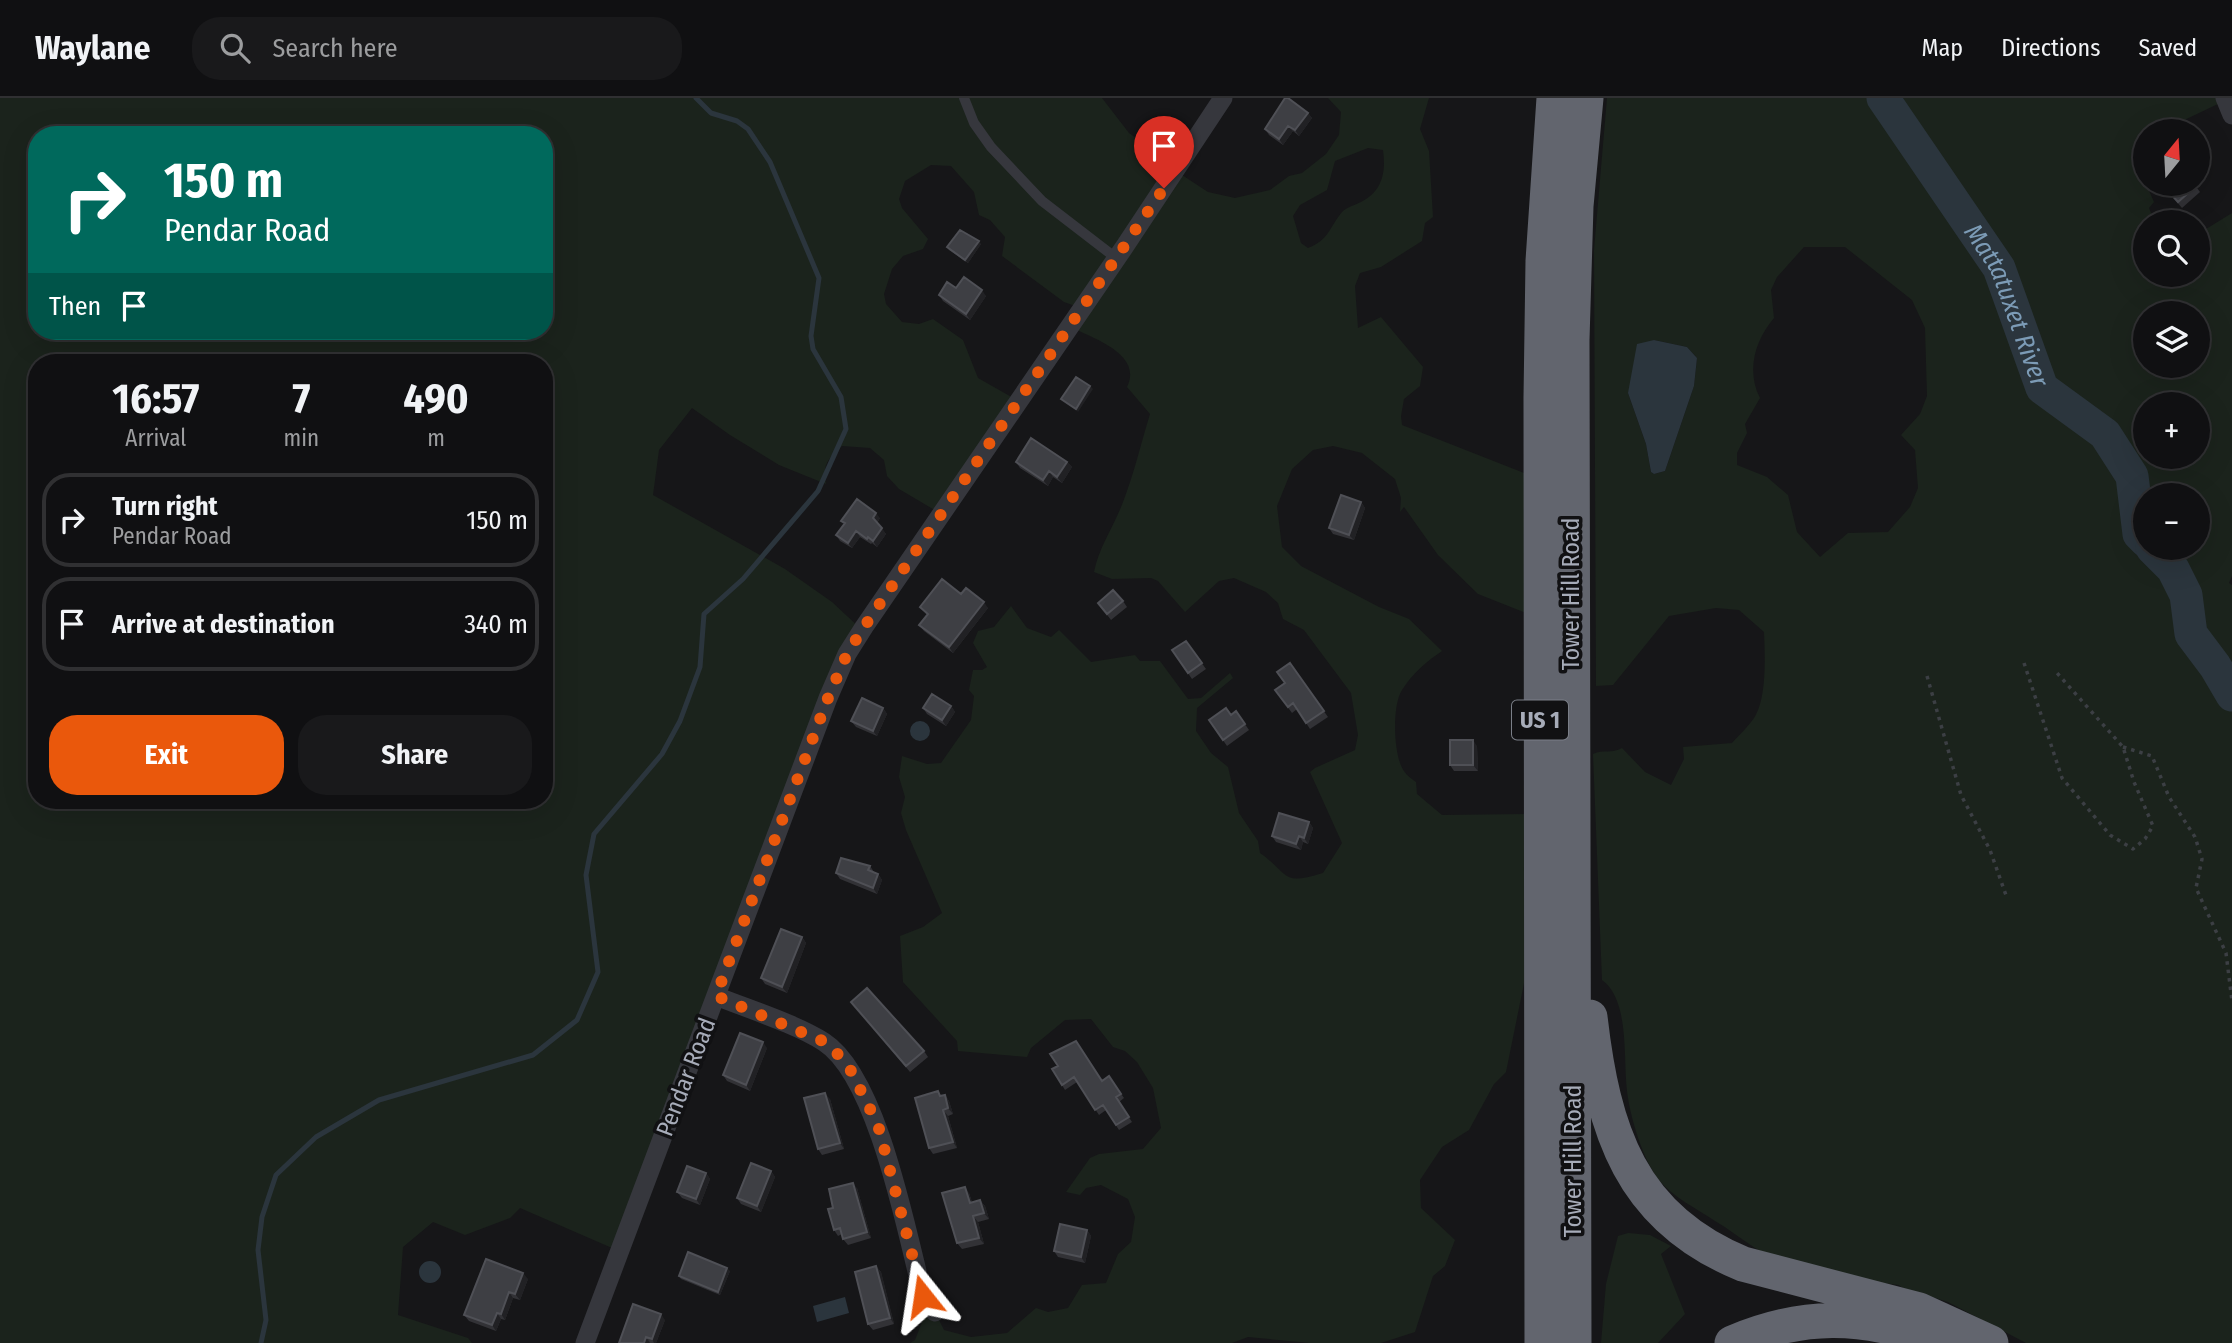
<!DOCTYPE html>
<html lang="en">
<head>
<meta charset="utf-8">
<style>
  body { margin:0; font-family:"Fira Sans Condensed",sans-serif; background:#19191b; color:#f1f3f6; height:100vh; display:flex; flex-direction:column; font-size:26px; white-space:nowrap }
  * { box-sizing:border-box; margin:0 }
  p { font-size:23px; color:#9c9d9f }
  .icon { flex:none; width:38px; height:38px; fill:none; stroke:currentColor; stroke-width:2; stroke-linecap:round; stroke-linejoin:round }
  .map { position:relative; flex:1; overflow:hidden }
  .details { position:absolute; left:28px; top:256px; width:525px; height:455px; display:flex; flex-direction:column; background:#101012; border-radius:28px; box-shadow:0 7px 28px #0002,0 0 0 2px #303032 }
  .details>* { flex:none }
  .hud { position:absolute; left:28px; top:28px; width:525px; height:214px; border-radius:28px; box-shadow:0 7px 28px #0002,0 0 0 2px #303032; background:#00695c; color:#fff; overflow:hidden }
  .needle { width:46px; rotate:18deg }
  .controls { position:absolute; left:2133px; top:21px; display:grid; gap:14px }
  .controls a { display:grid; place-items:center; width:77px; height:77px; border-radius:50%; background:#101012; box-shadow:0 7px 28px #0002,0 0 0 2px #303032; font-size:35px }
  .pin { position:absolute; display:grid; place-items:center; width:60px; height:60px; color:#fff; margin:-72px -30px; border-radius:50% 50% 50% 0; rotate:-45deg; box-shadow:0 0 7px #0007 }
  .pin .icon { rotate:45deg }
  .me { position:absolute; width:77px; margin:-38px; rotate:345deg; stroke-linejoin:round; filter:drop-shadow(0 0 5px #0008) }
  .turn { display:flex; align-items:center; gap:24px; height:147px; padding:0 21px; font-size:32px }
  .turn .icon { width:91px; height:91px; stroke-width:2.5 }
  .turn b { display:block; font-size:49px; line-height:60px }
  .then { display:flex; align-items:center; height:66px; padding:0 21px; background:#0003; gap:14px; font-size:26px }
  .eta { display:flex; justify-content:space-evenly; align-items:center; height:119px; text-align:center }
  .eta b { font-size:42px; font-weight:700; line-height:49px }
  .primary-button { display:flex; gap:14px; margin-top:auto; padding:14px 21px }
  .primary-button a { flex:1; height:80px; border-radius:28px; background:#ea580c; color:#fff; font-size:28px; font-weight:700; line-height:80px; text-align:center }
  .primary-button a+a { background:#19191b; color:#f1f3f6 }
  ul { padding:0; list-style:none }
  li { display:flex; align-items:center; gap:21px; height:94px; margin:0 14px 10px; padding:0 7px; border:4px solid #303032; border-radius:28px }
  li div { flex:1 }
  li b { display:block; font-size:26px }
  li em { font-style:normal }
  header { display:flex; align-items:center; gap:42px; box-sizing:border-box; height:98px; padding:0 35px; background:#101012; border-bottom:2px solid #303032 }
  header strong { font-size:33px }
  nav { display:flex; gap:38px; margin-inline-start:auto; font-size:24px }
  .search { width:490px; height:63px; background:#19191b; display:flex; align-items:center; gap:18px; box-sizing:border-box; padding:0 24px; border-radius:28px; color:#9c9d9f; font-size:26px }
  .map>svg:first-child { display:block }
  .green { fill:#1b231c; fill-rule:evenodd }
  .water { fill:#2b353d }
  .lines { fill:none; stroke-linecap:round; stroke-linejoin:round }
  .stream { stroke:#2b353d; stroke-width:5 }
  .river { stroke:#2b353d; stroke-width:33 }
  .path { stroke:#3c3f44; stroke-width:3.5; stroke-dasharray:3.5 5; stroke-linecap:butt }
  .lane { stroke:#36373d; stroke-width:10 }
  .street { stroke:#36373d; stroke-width:19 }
  .highway { stroke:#62656e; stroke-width:35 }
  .wall { fill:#323236 }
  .shaded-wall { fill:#212124 }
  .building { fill:#3e3f44; stroke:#4f5056; stroke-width:2 }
  .route { stroke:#ea580c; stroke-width:12; stroke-dasharray:0 21.6 }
  .labels { text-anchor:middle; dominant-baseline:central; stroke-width:7; stroke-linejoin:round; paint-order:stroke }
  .shield { fill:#111113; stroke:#7a7e87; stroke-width:2 }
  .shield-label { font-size:23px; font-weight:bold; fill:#a7acb9 }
  .street-label { font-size:24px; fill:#a7acb9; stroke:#111113 }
  .water-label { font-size:26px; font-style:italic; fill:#7c9bb6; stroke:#111113 }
</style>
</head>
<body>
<header>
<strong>Waylane</strong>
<div class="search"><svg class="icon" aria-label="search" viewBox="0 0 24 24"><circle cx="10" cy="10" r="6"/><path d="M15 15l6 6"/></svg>Search here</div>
<nav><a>Map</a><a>Directions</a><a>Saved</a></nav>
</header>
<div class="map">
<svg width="2232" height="1245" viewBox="0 0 2232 1245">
  <rect width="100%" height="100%" fill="#161618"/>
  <path class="green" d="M0 0H1102L1129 35 1173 67 1182 77 1208 94 1235 100 1270 92 1289 78 1302 75 1326 56 1339 37 1341 14 1328 0H1429L1420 31 1429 53 1433 119 1425 125 1422 143 1381 169 1360 175 1355 188 1358 230 1381 219 1423 269 1420 288 1404 301 1401 318 1402 327 1532 378 1531 517 1478 496 1438 457 1404 409 1400 414 1401 400 1395 381 1362 355 1333 348 1313 352 1292 371 1277 408 1282 449 1301 468 1379 509 1409 521 1442 553C1427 563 1412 576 1402 592 1392 607 1393 658 1404 673 1407 678 1412 681 1416 684L1417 696 1442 717 1535 716 1532 846 1506 974 1494 986 1469 1032 1442 1049 1420 1082 1421 1110 1455 1142 1445 1168 1433 1178 1415 1234 1381 1245H1310L1248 1239 1232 1245H910L915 1242 929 1206 935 1214 944 1232 971 1239 1007 1235 1036 1210 1048 1214 1068 1210 1082 1187 1106 1185 1118 1156 1131 1144 1135 1119 1128 1101 1101 1087 1086 1090 1080 1097 1066 1094 1090 1060 1099 1056 1143 1051 1161 1030 1153 990 1137 964 1125 953 1113 949 1091 921 1065 922 1031 950 1027 959 958 953 957 943 903 884 900 838 923 829 942 815 906 732 901 715 905 699 899 679 902 658 927 666 941 665 971 622 974 598 969 592 973 572H982L987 569 973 545 978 533 994 529 1011 508 1027 530 1051 539 1059 532 1091 564 1135 557 1140 563H1160L1188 601 1201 600 1230 575 1233 580 1197 610 1196 633 1211 655 1228 669 1239 715 1258 743 1260 755C1291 777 1280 788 1323 775L1342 745 1310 674 1315 670 1355 652 1358 637 1351 595 1304 532 1283 521 1278 505 1266 494 1234 480 1219 483 1185 514 1158 483 1151 480 1112 481 1094 474C1099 449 1114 428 1123 404 1134 376 1141 345 1150 316L1127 289C1143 256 1094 241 1071 229L1078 209 1064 204 1002 158 1005 139 990 122 979 117 974 94 951 68 931 67 905 83 899 101 902 110 928 141 923 151 903 158 892 171 884 196 886 206 902 224 919 226 933 221 963 242 978 280 1015 301 938 414 899 391 887 378 884 362 870 350 842 348C828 361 822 366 826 386L779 367 730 337 692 310 659 352 653 397 785 471 832 504 862 532 619 1153 520 1110 510 1120 465 1137 433 1124 403 1149 398 1217 468 1240 472 1245H0ZM37 37H544V233H37ZM1368 50 1383 52C1386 73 1383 93 1361 104 1355 107 1347 109 1342 114 1329 130 1329 142 1308 150L1301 145 1293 118 1300 107 1327 92 1335 63ZM37 264H544V702H37Z
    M1607 0H2219L2220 5 2178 25 2177 33H2146V86L2154 104 2149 110 2153 120 2170 121 2175 124H2146V177H2198V136L2232 115V478L2229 485 2232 487V1245H2026L1948 1204 1901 1189 1899 1187C1854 1182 1795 1173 1755 1150 1741 1141 1729 1131 1715 1123 1696 1110 1674 1100 1659 1082 1643 1062 1630 1019 1627 993 1623 961 1630 902 1602 882L1593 656C1603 651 1612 656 1622 650L1645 674 1671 687 1684 661 1683 649 1732 645C1739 637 1748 629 1754 620 1767 601 1765 557 1764 534L1739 512 1716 510 1669 518 1613 587 1596 588 1594 152ZM1804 149H1845L1912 202 1925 230 1927 298 1920 316 1901 337 1915 352 1918 390 1910 409 1888 434 1848 435 1820 459 1797 434 1788 397 1767 379 1737 367V355L1747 335 1745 326 1760 300C1746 273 1755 242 1774 220L1771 192 1777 179ZM2146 215H2198V268H2146ZM1654 242 1687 249 1697 260 1694 288 1665 373 1654 376 1651 374 1646 346 1628 295ZM2146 306H2198V359H2146ZM2146 397H2198V450H2146Z
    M1628 1135 1650 1137 1671 1148 1661 1156 1685 1216 1658 1245H1601L1606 1186 1618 1138Z"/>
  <path class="water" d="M1654 242 1687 249 1697 260 1694 288 1665 373 1654 376 1651 374 1646 346 1628 295 1637 246Z
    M910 633a10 10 0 1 1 20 0a10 10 0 1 1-20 0Z
    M419 1174a11 11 0 1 1 22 0a11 11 0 1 1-22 0Z
    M845 1199 849 1215 817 1224 813 1208Z"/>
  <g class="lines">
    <path class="stream" d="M261 1245 266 1222 258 1152 262 1119 276 1077 316 1039 379 1002 533 957 577 922 598 874 586 777 594 736 662 656 680 623 700 569 704 516 743 481 818 393 846 331 841 299 813 251 811 238 819 180 770 64 748 31 737 23 711 15 696 0"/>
    <g class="river">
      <path id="s1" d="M1883 0 1999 170 2042 290 2105 336 2132 378 2139 436 2146 443"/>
      <path d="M2152 450 2173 471 2186 497 2191 536 2215 568 2232 597"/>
    </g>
    <path class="path" d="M2024 565 2062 680 2110 737 2133 751 2145 741 2153 728 2134 684 2123 649 2057 575
      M1927 578 1961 697 1990 752 2007 800
      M2123 649 2152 658 2169 699 2195 739 2202 761 2196 790 2226 855 2232 903"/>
    <path class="lane" d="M964 0 974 25 991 49 1042 103 1116 160"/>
    <path class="street" d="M2225 0 2232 17
      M716 898C748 911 796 926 824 944 878 979 907 1136 923 1198L935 1214
      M585 1245 828 600 847 556 864 529 1125 148 1223 0"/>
    <path class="highway" d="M1590 919C1603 1032 1630 1120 1743 1166L1919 1212 1991 1245
      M1542 1245 1541 299 1543 163 1554 0
      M1574 1245 1572 242 1576 108 1586 0
      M1732 1245C1802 1215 1862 1216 1932 1242"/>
  </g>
  <path class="wall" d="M1308 15 1312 20 1299 38 1293 33 1283 47 1269 37 1265 31Z
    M2161 86H2194L2200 94 2182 110Z
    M981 146 968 165 949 152 947 149Z
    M956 190 986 198 970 222 943 203 939 197Z
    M1016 364H1067L1072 369 1062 385 1053 379 1048 388 1020 370Z
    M1361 404 1365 410 1354 442 1333 436 1329 430Z
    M880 420 877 425 886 436 877 449 872 445 871 446 860 439 852 450 840 443 836 437 844 427 841 423Z
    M961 496 988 510 953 555 924 533 919 527 927 517 920 509Z
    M1123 503 1127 509 1111 522 1098 505Z
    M1186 543 1206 571 1192 581 1172 552Z
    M1290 565 1328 619 1310 631 1297 611 1292 615 1275 592 1285 585Z
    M951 608 955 614 946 628 927 616 923 610Z
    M883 610 887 616 877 638 856 629 851 623Z
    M1236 613 1249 632 1227 648 1209 622 1231 617Z
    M1477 648 1478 673H1454L1450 667Z
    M1309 724 1313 730 1308 746 1303 744 1301 752 1276 744 1272 738Z
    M870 768 874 774 878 776 882 782 877 796 840 781 836 775Z
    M802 839 806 845 787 895 765 886 761 880Z
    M851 904 924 953 928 959 910 974Z
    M767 950 750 993 727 983 723 977Z
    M1058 968 1102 982 1109 978 1124 1000 1119 1004 1132 1024 1119 1032 1106 1012 1099 1017 1077 984 1065 992 1052 971Z
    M938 993 941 998 945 997 949 1003 953 1016 948 1018 957 1050 933 1056 929 1050Z
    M830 1001 844 1051 822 1057 818 1051Z
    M771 1073 775 1079 761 1114 741 1106 737 1100Z
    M706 1075 710 1081 700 1107 682 1100 677 1094Z
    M857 1090 871 1140 848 1147 843 1141 842 1136 838 1138 834 1132 833 1110Z
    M969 1095 972 1104 980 1102 985 1108 989 1121 978 1124 984 1146 962 1151 957 1145Z
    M1087 1132 1091 1138 1085 1165 1058 1159 1054 1153Z
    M876 1168 881 1174 894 1226 873 1232 868 1226Z
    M730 1173 720 1197 681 1181 679 1178Z
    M528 1181 520 1202 513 1200 505 1222 501 1221 496 1233 469 1223 464 1217Z
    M665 1222 656 1245H619Z"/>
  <path class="shaded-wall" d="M1308 15 1312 20 1299 38 1295 32Z
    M1288 28 1293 33 1283 47 1279 41Z
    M979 143 981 146 968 165 965 162Z
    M982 192 986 198 970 222 966 216Z
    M1090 288 1093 291 1078 314 1076 311Z
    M1067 364 1072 369 1062 385 1057 379Z
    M1049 373 1053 379 1048 388 1043 382Z
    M1361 404 1365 410 1354 442 1349 437Z
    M876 415 880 420 876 426 873 420Z
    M882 430 886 436 877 449 873 443Z
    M856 433 860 439 852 450 848 445Z
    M984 504 988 510 953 555 949 549Z
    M951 608 955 614 946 628 942 622Z
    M883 610 887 616 877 638 873 633Z
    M1473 642 1477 648 1478 673 1473 667Z
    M1309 724 1313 730 1308 746 1304 740Z
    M1299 738 1303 744 1301 752 1296 746Z
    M878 776 882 782 877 796 873 790Z
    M802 839 806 845 787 895 782 889Z
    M763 944 767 950 750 993 746 987Z
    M825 995 830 1001 844 1051 840 1045Z
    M945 997 949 1003 953 1016 948 1010Z
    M943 1012 948 1018 957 1050 953 1044Z
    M771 1073 775 1079 761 1114 757 1108Z
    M706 1075 710 1081 700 1107 696 1101Z
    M853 1085 857 1090 871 1140 867 1134Z
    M965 1089 969 1095 974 1111 970 1105Z
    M980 1102 985 1108 989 1121 984 1115Z
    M973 1118 978 1124 984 1146 979 1140Z
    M1087 1132 1091 1138 1085 1165 1081 1159Z
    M876 1168 881 1174 894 1226 890 1220Z
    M727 1170 730 1173 720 1197 718 1194Z
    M523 1175 528 1181 520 1202 515 1196Z
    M509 1194 513 1200 505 1222 501 1216Z
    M497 1215 501 1221 496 1233 492 1227Z
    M661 1216 665 1222 656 1245H654L652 1241Z
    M646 1239 650 1245H644Z"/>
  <path class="building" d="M1285 0H1288L1308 15 1295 32 1288 28 1279 41 1265 31Z
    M2162 86H2194L2196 88 2178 104Z
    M960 132 979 143 965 162 947 149Z
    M964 179 982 192 966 216 939 197 947 184 956 190Z
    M1076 279 1090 288 1076 311 1061 301Z
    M1031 340 1067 364 1057 379 1049 373 1043 382 1016 364Z
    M1341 397 1361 404 1349 437 1329 430Z
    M857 401 876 415 873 420 882 430 873 443 868 439 867 441 856 433 848 445 836 437 845 425 841 423Z
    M942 481 961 496 966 490 984 504 949 549 919 527 928 516 920 509Z
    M1113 492 1123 503 1107 516 1098 505Z
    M1186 543 1202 565 1188 575 1172 552Z
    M1290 565 1324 613 1306 625 1293 605 1288 609 1275 592 1285 585 1277 574Z
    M932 596 951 608 942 622 923 610Z
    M862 600 883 610 873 633 851 623Z
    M1226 610 1231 617 1236 613 1245 626 1223 642 1209 622Z
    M1450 642H1473V667H1450Z
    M1279 715 1309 724 1304 740 1299 738 1296 746 1272 738Z
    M841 760 870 768 868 772 878 776 873 790 836 775Z
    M781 831 802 839 782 889 761 880Z
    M867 890 924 953 906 968 851 904Z
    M740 935 763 944 746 987 723 977Z
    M1076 943 1102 983 1109 978 1121 996 1116 999 1129 1019 1116 1027 1103 1007 1095 1012 1074 979 1062 987 1052 971 1058 968 1050 956Z
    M938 993 940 998 945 997 948 1010 943 1012 953 1044 929 1050 915 1000Z
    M825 995 840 1045 818 1051 804 1000Z
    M751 1065 771 1073 757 1108 737 1100Z
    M687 1068 706 1075 696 1101 677 1094Z
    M853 1085 867 1134 843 1141 840 1130 834 1132 828 1111 833 1110 829 1091Z
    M965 1089 970 1105 980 1102 984 1115 973 1118 979 1140 957 1145 942 1095Z
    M1060 1126 1087 1132 1081 1159 1054 1153Z
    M688 1154 727 1170 718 1194 679 1178Z
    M486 1161 523 1175 515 1196 509 1194 501 1216 497 1215 492 1227 464 1217Z
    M876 1168 890 1220 868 1226 855 1174Z
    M633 1206 661 1216 652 1241 646 1239 644 1245H619Z"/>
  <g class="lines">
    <path class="route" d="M923 1198 878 1027 847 965 825 944 716 898 828 600 847 556 864 529 1164 90"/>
  </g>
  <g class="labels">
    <rect class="shield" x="1512" y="602.5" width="56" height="39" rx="5"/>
    <g class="shield-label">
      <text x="1540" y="622">US 1</text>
    </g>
    <g class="street-label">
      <text transform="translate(1571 496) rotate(-90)">Tower Hill Road</text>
      <text transform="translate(686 979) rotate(-69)">Pendar Road</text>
      <text transform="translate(1573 1063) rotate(-90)">Tower Hill Road</text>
    </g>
    <g class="water-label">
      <text stroke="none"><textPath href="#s1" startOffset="243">Mattatuxet River</textPath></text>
    </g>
  </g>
</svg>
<div class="controls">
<a><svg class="needle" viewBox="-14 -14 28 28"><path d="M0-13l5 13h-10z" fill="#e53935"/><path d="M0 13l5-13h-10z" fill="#9c9d9f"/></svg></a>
<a><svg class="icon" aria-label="search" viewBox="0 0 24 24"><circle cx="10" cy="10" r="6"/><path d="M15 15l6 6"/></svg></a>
<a><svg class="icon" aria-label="layers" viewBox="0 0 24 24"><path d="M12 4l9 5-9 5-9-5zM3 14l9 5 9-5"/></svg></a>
<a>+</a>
<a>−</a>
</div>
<div class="pin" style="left:1164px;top:90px;background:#d93025"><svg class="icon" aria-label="arrive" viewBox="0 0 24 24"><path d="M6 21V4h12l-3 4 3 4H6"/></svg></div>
<svg class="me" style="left:923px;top:1198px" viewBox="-20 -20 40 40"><path d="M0-17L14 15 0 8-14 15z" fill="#ea580c" stroke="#fff" stroke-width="4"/></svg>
<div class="hud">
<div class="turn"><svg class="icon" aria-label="right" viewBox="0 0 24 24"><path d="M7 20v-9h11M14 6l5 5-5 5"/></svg><div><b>150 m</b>Pendar Road</div></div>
<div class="then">Then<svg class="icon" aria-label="arrive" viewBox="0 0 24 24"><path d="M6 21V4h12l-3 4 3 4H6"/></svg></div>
</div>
<section class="details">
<div class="eta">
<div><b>16:57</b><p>Arrival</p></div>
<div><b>7</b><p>min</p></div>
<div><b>490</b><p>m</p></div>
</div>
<ul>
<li><svg class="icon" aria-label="right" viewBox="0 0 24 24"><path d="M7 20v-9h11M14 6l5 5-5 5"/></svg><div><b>Turn right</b><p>Pendar Road</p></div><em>150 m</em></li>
<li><svg class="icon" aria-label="arrive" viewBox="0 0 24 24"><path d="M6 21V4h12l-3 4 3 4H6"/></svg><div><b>Arrive at destination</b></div><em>340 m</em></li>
</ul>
<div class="primary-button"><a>Exit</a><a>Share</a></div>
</section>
</div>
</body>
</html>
